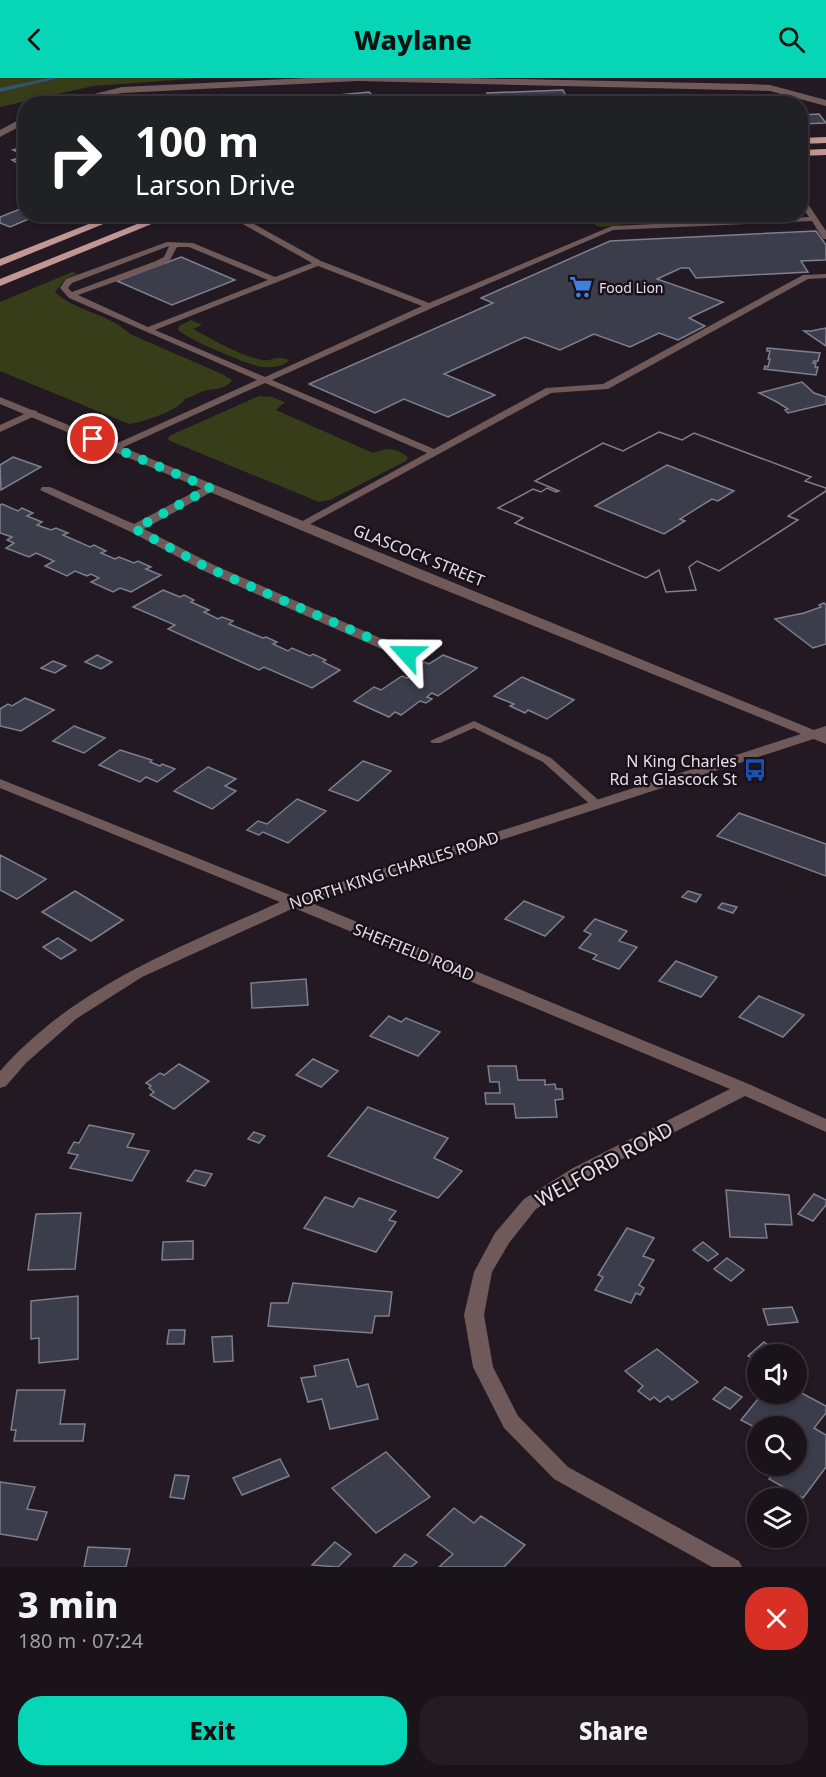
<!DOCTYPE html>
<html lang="en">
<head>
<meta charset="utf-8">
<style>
  body { margin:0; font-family:"Noto Sans",sans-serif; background:#231c23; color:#f1f3f6; height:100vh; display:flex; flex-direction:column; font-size:22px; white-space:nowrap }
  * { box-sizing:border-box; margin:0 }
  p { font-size:20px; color:#9f9ea2 }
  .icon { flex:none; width:33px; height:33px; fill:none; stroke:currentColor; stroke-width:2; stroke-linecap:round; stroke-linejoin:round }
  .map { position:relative; height:1489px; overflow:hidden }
  .details { display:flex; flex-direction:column; background:#1a131a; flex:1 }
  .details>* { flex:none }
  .banner { position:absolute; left:18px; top:18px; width:790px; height:126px; border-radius:24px; box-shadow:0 3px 9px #0003,0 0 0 2px #383239; background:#202124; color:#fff; overflow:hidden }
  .controls { position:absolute; left:747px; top:1266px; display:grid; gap:12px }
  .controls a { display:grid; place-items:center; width:60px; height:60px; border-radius:50%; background:#1a131a; box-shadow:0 3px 9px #0003,0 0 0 2px #383239; font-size:30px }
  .pin { position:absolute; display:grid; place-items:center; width:51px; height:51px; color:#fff; margin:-26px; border:3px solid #fff; border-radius:50%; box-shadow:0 2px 6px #0007 }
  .me { position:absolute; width:66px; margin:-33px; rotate:294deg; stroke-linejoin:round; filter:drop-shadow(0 0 4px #0008) }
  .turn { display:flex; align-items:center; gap:21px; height:126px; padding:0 18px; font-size:27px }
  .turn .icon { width:78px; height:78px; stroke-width:2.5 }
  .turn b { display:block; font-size:42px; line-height:51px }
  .round { display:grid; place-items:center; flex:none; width:63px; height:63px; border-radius:24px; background:#231c23 }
  .overview { display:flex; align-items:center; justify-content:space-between; height:102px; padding:0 18px }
  h1 { font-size:36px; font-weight:800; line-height:45px }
  .primary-button { display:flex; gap:12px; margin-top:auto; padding:12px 18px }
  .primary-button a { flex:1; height:69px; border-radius:24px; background:#06d5b6; color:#111; font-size:24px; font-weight:800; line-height:69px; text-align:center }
  .primary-button a+a { background:#231c23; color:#f1f3f6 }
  header { display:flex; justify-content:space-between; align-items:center; height:78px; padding:0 18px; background:#06d5b6; color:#111; font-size:27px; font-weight:800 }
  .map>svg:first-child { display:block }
  .green { fill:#373c19 }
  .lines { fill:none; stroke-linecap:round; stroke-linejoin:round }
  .stream { fill:#315471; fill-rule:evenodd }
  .building { fill:#3c3d4b; stroke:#7d7f8e; stroke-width:1.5; fill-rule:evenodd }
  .service { fill:#6f5959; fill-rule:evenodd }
  .minor { fill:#6f5959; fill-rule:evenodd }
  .tertiary { fill:#6f5959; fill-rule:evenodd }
  .primary { fill:#c29695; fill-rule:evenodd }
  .route { stroke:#06d5b6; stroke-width:10; stroke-dasharray:0 18 }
  .labels { text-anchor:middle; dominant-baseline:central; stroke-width:5; stroke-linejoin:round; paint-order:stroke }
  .far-poi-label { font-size:14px; fill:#e5dfe6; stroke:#19101a; text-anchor:start }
  .street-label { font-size:16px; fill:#e5dfe6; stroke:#19101a }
  .poi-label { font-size:16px; fill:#e5dfe6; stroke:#19101a; text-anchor:end }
  .near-street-label { font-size:20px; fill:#e5dfe6; stroke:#19101a }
</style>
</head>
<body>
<header><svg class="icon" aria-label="back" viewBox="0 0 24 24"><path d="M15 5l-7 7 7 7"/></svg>Waylane<svg class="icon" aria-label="search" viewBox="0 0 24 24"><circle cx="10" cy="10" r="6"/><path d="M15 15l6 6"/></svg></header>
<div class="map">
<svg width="826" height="1489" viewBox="0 0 826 1489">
  <rect width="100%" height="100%" fill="#221923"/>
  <path class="green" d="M0 0H203L93 8 0 29Z
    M590 137H636L639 140H653L654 143 601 149 594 147 605 142Z
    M72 194 78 196 66 200 55 214C76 234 109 235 130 256L222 296 232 302C225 313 214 310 204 313 198 315 191 319 185 321 180 332 141 345 129 346L0 293V224Z
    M191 242 202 247 193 251C214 262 238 277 262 282 273 284 274 276 289 282 283 289 271 290 262 289 248 287 189 262 178 252L179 248Z
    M259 318 272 319 285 324 276 332 373 375C388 370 394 369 408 379L406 383 330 422 319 424 168 362 169 358Z"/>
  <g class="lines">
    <path class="stream" d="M49 0H59L0 14V10Z"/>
  </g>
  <path class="building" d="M563 12 567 20 491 23 487 15Z
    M369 14 374 19 395 17 402 26H377L374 22 343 25 337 17Z
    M706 17 708 19 740 18 746 26H686L681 18Z
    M316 18 326 25 264 26Z
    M783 21 786 26H761L758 22Z
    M122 22H173V26H121Z
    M819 36 826 45 801 46V37Z
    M26 68V90L12 82 25 78 13 72Z
    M20 131 26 133V136L38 137 10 149 0 145V139Z
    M816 153 826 167V182L801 183 808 194 696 200 689 190H681L657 201 723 224 689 240 705 248 678 262 659 255 630 269 594 256 560 272 525 259 444 296 495 317 448 339 404 321 375 335 309 306 493 225 481 220 610 163Z
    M181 179 235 202 172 227 117 203Z
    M826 250V268L804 253H811Z
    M767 270 820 275 818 283H814L813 285H816L815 289H818L816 297 764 291 765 288 768 289 770 281H768L770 273H767Z
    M802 304 814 315 826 319V326L788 335 785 332 788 331 777 324 759 315Z
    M659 354 682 362 694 355 811 399 805 403 826 410V413L788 438 798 442 719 493 697 483 689 489 696 512 666 514 659 492 646 500 515 445 523 440 498 430 533 411 541 414 547 410 556 414 559 413 535 403 603 365 623 373ZM667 387 734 413 718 423 712 421 680 441 685 443 664 456 595 428Z
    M659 354 682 362 694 355 811 399 805 403 826 410V413L788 438 798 442 719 493 697 483 689 489 696 512 666 514 659 492 646 500 515 445 523 440 498 430 533 411 541 414 547 410 556 414 559 413 535 403 603 365 623 373Z
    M13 379 41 389 1 412 0 387Z
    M2 426 18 433 22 430 33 435 27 438 42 444 37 447 51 452 56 450 68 455 63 457 90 469 94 467 106 473 101 475 115 481 119 479 134 485 138 483 151 489 146 491 161 497 131 514 120 510 113 514 91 504 99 500 91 496 87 498 75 493 67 498 45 488 54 483 36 475 29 479 6 470 14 465 7 462 12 459 0 455V427Z
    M163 512 180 519 184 517 194 522 191 524 209 532 204 534 218 541 222 539 233 543 229 546 263 560 266 559 277 564 273 566 288 573 292 570 310 578 313 576 326 582 323 584 340 592 312 610 264 589 259 592 168 551 175 547 133 529Z
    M824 525 826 527V566L813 570 775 541 804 535 821 529 819 527Z
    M97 577 112 584 101 591 85 584Z
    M443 577 477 590 438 618 432 615 427 619 432 621 426 625 420 623 401 637 395 634 389 639 354 623 374 609 381 612 402 598 407 600 420 591 416 590 424 584 429 586Z
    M53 583 66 588 55 595 41 590Z
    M522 599 574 622 547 641 528 632 525 635 510 628 514 626 494 618Z
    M25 620 54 632 21 653 0 648V631L8 626 12 628Z
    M74 648 105 660 84 675 53 663Z
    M120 672 152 682 150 684 160 688 162 686 175 691 157 704 146 699 140 704 99 687Z
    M363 683 391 693 358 723 329 712Z
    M208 689 236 701 225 708 236 713 212 731 174 713Z
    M297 721 326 733 288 765 263 754 259 757 247 752 258 743 267 746Z
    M739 735 826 766V798L717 758Z
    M0 777 46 801 17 821 0 812Z
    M75 813 123 842 91 863 42 834Z
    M688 813 701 817 696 824 682 819Z
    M524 823 564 839 545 858 505 841Z
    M722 825 737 829 733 835 718 830Z
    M595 841 627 853 619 863 637 869 619 891 593 881 597 877 579 870 591 856 584 853Z
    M58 860 76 872 61 881 43 869Z
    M676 883 717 899 701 919 659 903Z
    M306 901 308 927 252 930 251 905Z
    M759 918 804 937 783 959 739 939Z
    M389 938 401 944 406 940 440 954 418 978 370 958Z
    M313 981 338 993 321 1009 296 997Z
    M179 986 209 1003 174 1031 150 1017 154 1014 149 1010 151 1008 146 1005 160 995 164 997Z
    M488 988H516L518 1002H545V1007L555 1006 556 1011H562L563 1021 555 1022 557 1039 516 1040 514 1026H486L485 1015H500L499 1004H490Z
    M368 1029 448 1060 434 1080 462 1093 438 1120 328 1078Z
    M89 1047 134 1056 127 1069 149 1073 132 1103 70 1090 78 1077 68 1075 74 1064 79 1065Z
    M254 1054 265 1058 259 1065 248 1061Z
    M195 1092 212 1096 205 1108 187 1103Z
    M726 1112 789 1117 792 1147 765 1146 767 1160 730 1159Z
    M814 1116 826 1122V1127L813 1143 798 1136Z
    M325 1119 353 1129 359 1120 396 1133 389 1142 396 1144 376 1174 304 1150Z
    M81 1135 75 1191 28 1192 36 1136Z
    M627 1150 654 1160 643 1178 654 1182 639 1207 644 1210 640 1217 636 1215 631 1225 595 1212 603 1199 598 1197Z
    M193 1163V1181L162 1182 163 1164Z
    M703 1164 718 1176 708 1183 693 1172Z
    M727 1180 744 1192 731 1203 714 1191Z
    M293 1205 392 1214 389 1238H375L372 1255 268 1248 271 1225H288Z
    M78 1218V1281L39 1285V1260L31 1261V1223Z
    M792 1229 798 1244 768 1247 763 1231Z
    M169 1252H185L184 1266H167Z
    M232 1258 233 1283 214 1284 212 1259Z
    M764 1264 780 1275 758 1276V1285L748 1278Z
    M657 1271 698 1304 672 1322 668 1318 660 1324 654 1319 650 1322 638 1313 643 1308 625 1293Z
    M348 1281 357 1309 368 1306 378 1341 330 1351 322 1321 308 1324 301 1300 316 1298 314 1288Z
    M725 1309 742 1319 730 1331 713 1321Z
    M17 1312H65L60 1346H85L83 1363H14L16 1352H11Z
    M796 1312 826 1328V1335L814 1350 826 1357V1389L803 1420 769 1401 773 1395 760 1388H796V1348H758V1351L741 1342 762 1316H796Z
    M386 1374 430 1419 376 1455 332 1410Z
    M280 1381 289 1398 242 1417 233 1400Z
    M175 1397 189 1398 184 1421 170 1419Z
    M0 1404 35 1409 27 1431 47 1434 37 1462 0 1456Z
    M454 1430 474 1445 481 1438 525 1467 504 1489H439L453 1476 427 1457Z
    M335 1464 351 1476 338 1489 312 1487Z
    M88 1469 130 1471 126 1489H84Z
    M405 1476 417 1484 411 1489H393Z"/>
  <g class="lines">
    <path class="service" d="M801 120H804L826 153V161H823L812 143 613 152 432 230 272 302 434 371 546 310 603 306 803 197 826 196V200L808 201 608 311 551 315 301 451 297 450V446L427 375 265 305 117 372H111V368L257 302 69 220 60 210 66 201 167 164 193 165 275 199 312 185 225 136H236L321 183 429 225 612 148 809 139 801 128ZM169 168 164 179 156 183 72 214 68 210 72 205ZM177 169H189L268 202 148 249 78 217 162 187 170 182ZM318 188 422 228 265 299 155 252Z
      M474 643 551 680 604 727 598 731 594 730 543 684 474 650 440 665H432L430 663Z"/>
    <path class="minor" d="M308 0H468L749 6 770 7 826 22V28L770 13 358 3 122 15 72 26H54L122 9Z
      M26 38V45L0 59V52Z
      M33 332 37 333V337L0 354V347Z
      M209 406 213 407V413L144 451 214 487 412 574 414 577 412 580H402L204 493 131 454 40 412 42 409H50L134 446Z
      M826 648V657L309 824 751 1007 826 1041V1054L745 1018 585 1100 536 1131 509 1165 492 1194 484 1237 493 1289 518 1338 568 1389 739 1483 742 1489H712L554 1401 504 1350 473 1289 464 1237 474 1194 495 1155 524 1121 573 1090 730 1011 294 830 142 899 76 941 26 985 6 1008 0 1010V993C76 907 179 870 280 824L0 710V701L295 819Z"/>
    <path class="tertiary" d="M0 319 826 657V666L415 500 0 326Z"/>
    <path class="primary" d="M826 59V65L801 66V60Z
      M826 71V77L801 78V72Z
      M114 136H128L0 188V181Z
      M162 136H176L0 208V201Z"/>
  </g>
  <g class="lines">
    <path class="route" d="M93 361 210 410 135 451 208 490 407 576"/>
  </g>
  <defs>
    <g id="supermarket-bare" transform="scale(1.8)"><path d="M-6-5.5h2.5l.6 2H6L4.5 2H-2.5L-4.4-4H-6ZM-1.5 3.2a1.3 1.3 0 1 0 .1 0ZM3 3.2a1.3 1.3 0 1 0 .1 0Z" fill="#3f7fe0" stroke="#19101a" stroke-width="2.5" paint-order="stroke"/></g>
    <g id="bus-bare" transform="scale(1.8)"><path d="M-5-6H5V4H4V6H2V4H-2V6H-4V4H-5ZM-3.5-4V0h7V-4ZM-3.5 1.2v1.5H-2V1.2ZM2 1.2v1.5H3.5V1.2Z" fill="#1a4fb4" stroke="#19101a" stroke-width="2.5" paint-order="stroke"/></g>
  </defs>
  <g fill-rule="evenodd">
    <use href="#supermarket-bare" x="581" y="209"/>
    <use href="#bus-bare" x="755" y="692"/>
  </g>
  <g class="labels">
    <g class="far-poi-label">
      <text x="599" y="209">Food Lion</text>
    </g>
    <g class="street-label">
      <text transform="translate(419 477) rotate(22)">GLASCOCK STREET</text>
      <text transform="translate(394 792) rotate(-18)">NORTH KING CHARLES ROAD</text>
      <text transform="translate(414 874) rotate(22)">SHEFFIELD ROAD</text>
    </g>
    <g class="poi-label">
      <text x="737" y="683">N King Charles<tspan x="737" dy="18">Rd at Glascock St</tspan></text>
    </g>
    <g class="near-street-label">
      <text transform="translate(604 1086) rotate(-29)">WELFORD ROAD</text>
    </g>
  </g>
</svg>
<div class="controls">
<a><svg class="icon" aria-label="sound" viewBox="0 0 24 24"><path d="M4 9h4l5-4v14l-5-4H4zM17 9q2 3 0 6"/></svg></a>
<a><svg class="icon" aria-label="search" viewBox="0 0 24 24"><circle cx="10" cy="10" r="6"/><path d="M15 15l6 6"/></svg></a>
<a><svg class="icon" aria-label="layers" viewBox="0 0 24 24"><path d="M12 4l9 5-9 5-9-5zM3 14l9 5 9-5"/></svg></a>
</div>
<div class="pin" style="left:93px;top:361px;background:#d93025"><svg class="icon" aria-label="arrive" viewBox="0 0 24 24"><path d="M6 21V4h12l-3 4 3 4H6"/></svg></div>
<svg class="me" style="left:407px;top:576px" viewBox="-20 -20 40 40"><path d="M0-17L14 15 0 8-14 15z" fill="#06d5b6" stroke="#fff" stroke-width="4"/></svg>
<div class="banner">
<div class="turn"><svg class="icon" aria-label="right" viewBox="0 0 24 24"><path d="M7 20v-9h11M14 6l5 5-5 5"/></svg><div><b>100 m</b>Larson Drive</div></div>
</div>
</div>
<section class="details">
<div class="overview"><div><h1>3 min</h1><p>180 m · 07:24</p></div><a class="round" style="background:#d93025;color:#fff"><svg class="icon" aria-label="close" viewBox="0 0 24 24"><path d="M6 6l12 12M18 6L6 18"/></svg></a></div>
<div class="primary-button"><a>Exit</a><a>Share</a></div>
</section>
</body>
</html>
